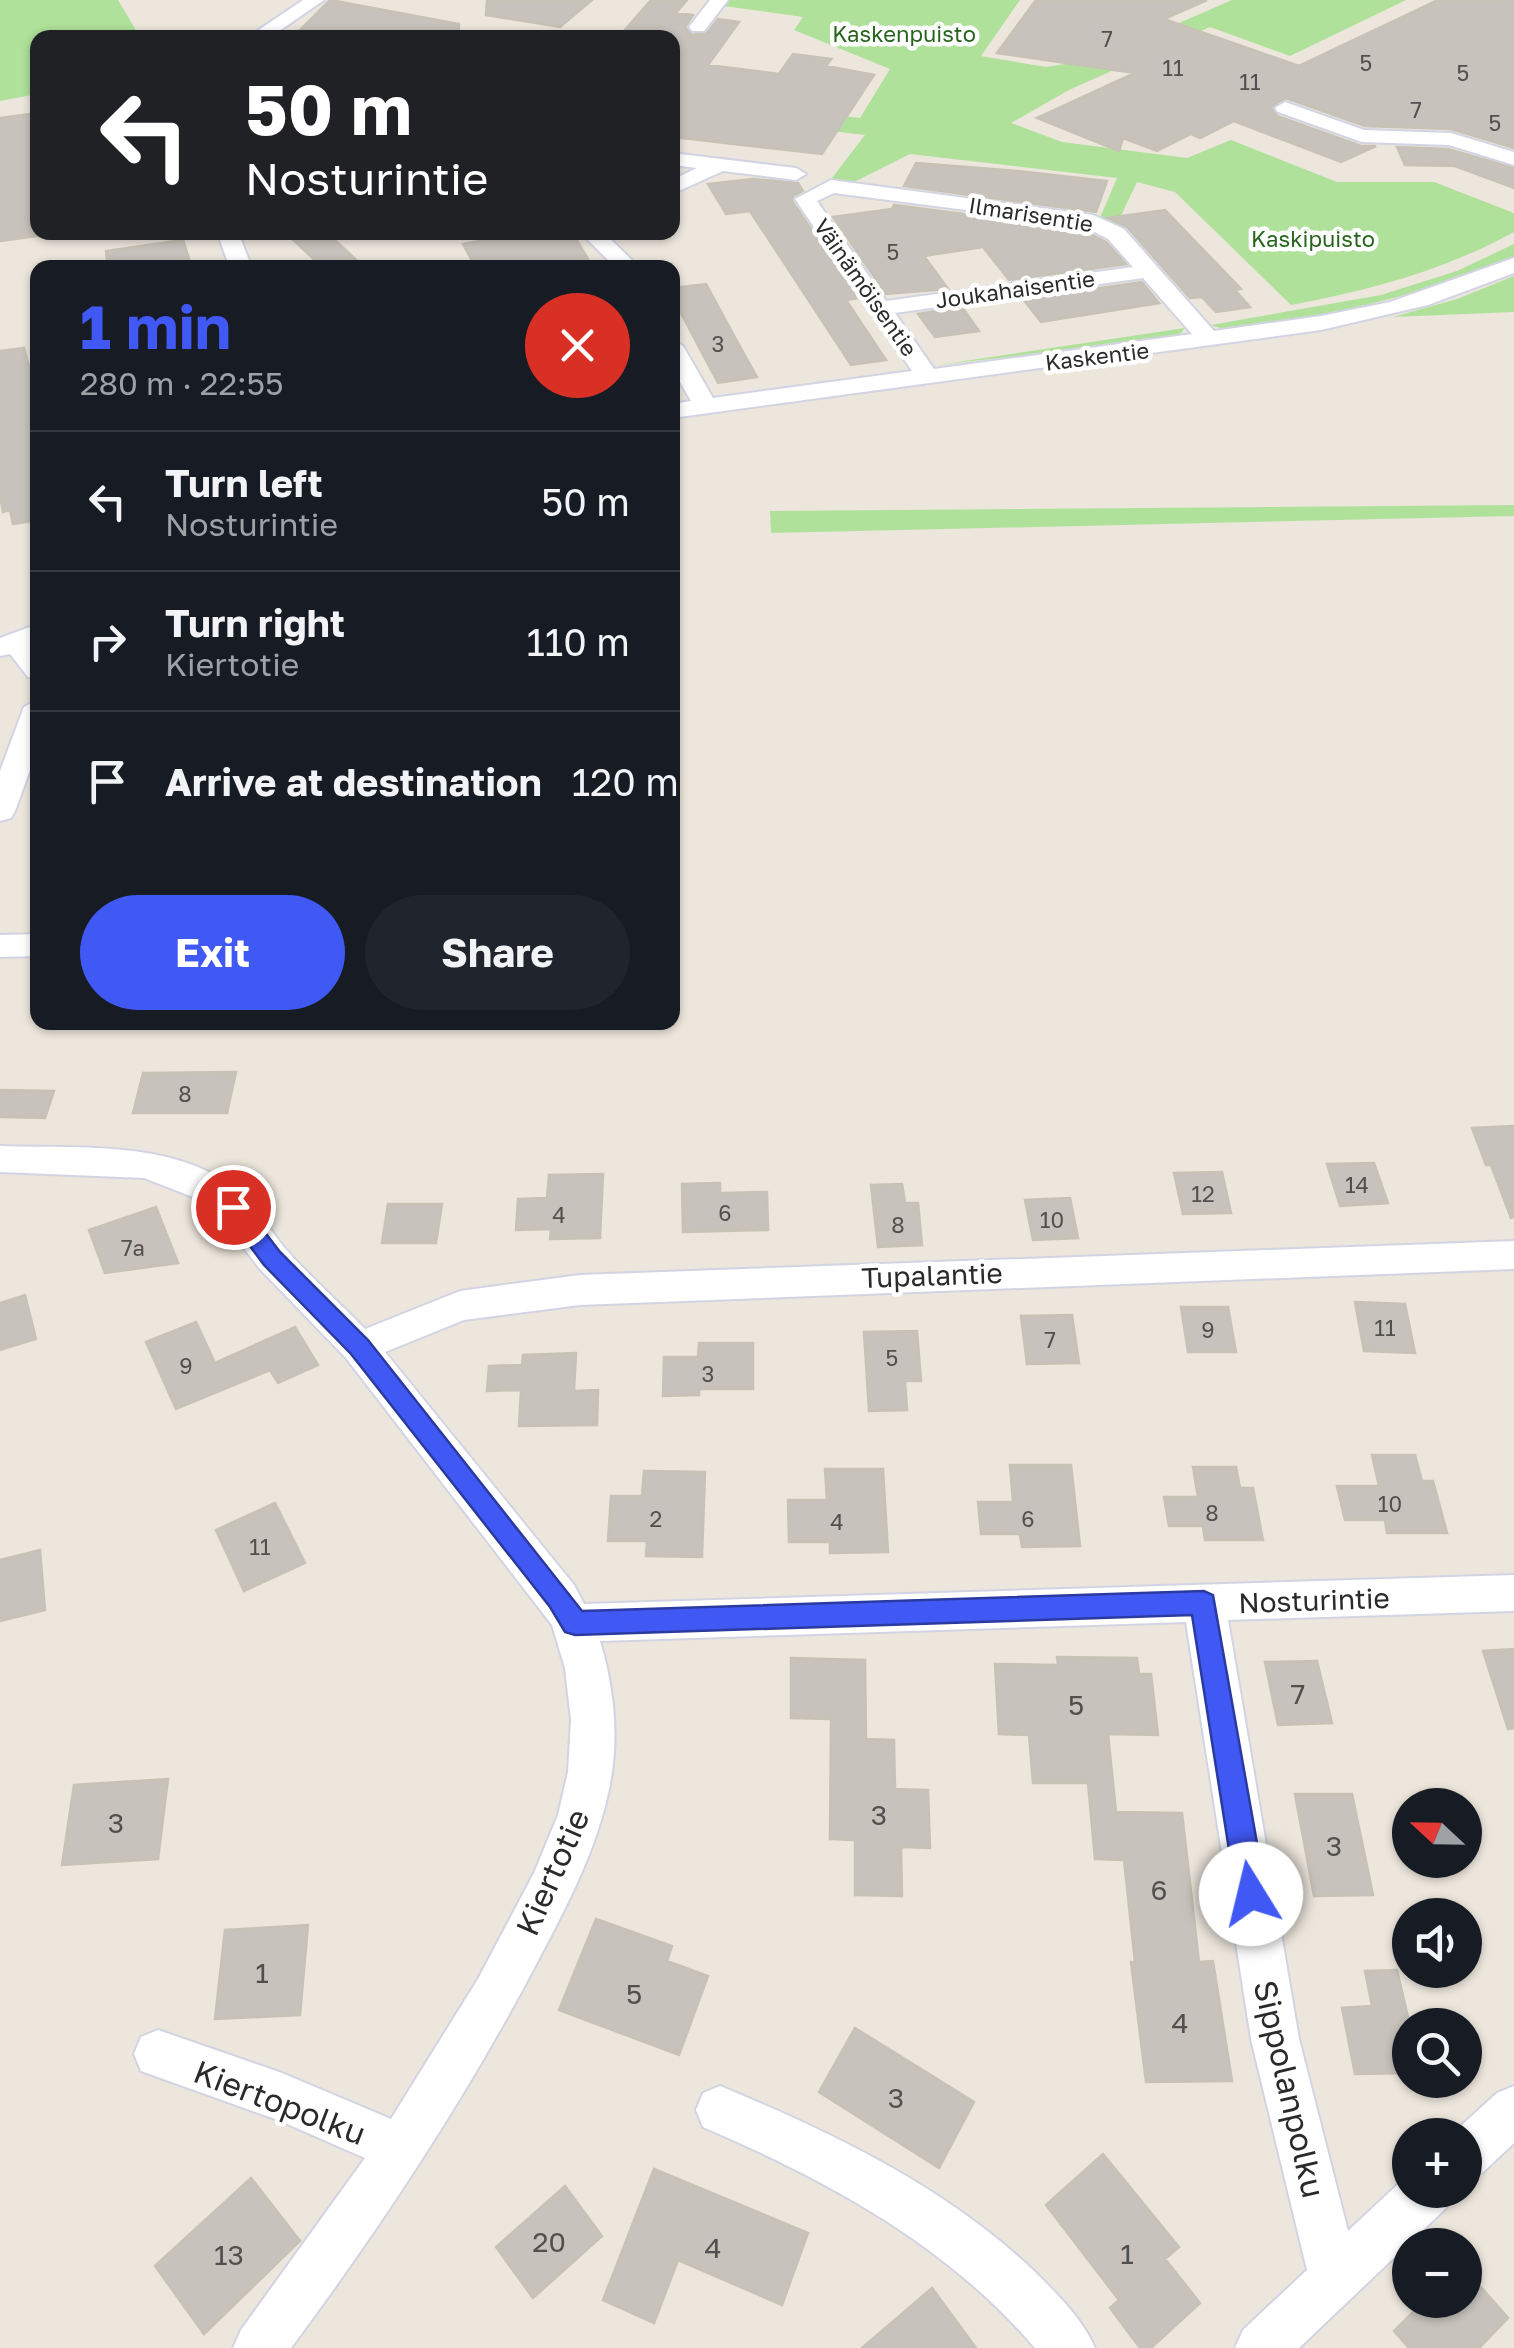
<!DOCTYPE html>
<html lang="en">
<head>
<meta charset="utf-8">
<style>
  body { margin:0; font-family:"Golos Text",sans-serif; background:#20242c; color:#f1f3f6; height:100vh; display:flex; flex-direction:column; font-size:38px; white-space:nowrap }
  * { box-sizing:border-box; margin:0 }
  p { font-size:32px; color:#9ea1a6 }
  .icon { flex:none; width:55px; height:55px; fill:none; stroke:currentColor; stroke-width:2; stroke-linecap:round; stroke-linejoin:round }
  .map { position:relative; flex:1; overflow:hidden }
  .side { position:absolute; left:30px; top:260px; width:650px; height:770px; display:flex; flex-direction:column; background:#171b24; border-radius:20px; box-shadow:0 2px 8px #0004 }
  .side>* { flex:none }
  .hud { position:absolute; left:30px; top:30px; width:650px; height:210px; border-radius:20px; box-shadow:0 2px 8px #0004; background:#202124; color:#fff; overflow:hidden }
  .needle { width:65px; rotate:292deg }
  .fabs { position:absolute; left:1392px; top:1788px; display:grid; gap:20px }
  .fabs a { display:grid; place-items:center; width:90px; height:90px; border-radius:50%; background:#171b24; box-shadow:0 2px 8px #0004; font-size:50px }
  .pin { position:absolute; display:grid; place-items:center; width:85px; height:85px; color:#fff; margin:-42px; border:5px solid #fff; border-radius:50%; box-shadow:0 2px 10px #0007 }
  .me { position:absolute; width:110px; margin:-55px; rotate:351deg; stroke-linejoin:round; filter:drop-shadow(0 0 8px #0008) }
  .turn { display:flex; align-items:center; gap:35px; height:210px; padding:0 50px; font-size:45px }
  .turn .icon { width:130px; height:130px; stroke-width:2.5 }
  .turn b { display:block; font-size:70px; line-height:85px }
  .round { display:grid; place-items:center; flex:none; width:105px; height:105px; border-radius:52px; background:#20242c }
  .head { display:flex; align-items:center; justify-content:space-between; height:170px; padding:0 50px }
  h1 { font-size:60px; font-weight:700; line-height:75px; color:#4059f5 }
  .action { display:flex; gap:20px; margin-top:auto; padding:20px 50px }
  .action a { flex:1; height:115px; border-radius:60px; background:#4059f5; color:#fff; font-size:40px; font-weight:700; line-height:115px; text-align:center }
  .action a+a { background:#20242c; color:#f1f3f6 }
  ul { padding:0; list-style:none }
  li { display:flex; align-items:center; gap:30px; height:140px; padding:0 50px; border-top:2px solid #363941 }
  li div { flex:1 }
  li b { display:block; font-size:38px }
  li em { font-style:normal }
  .map>svg:first-child { display:block }
  .green { fill:#afe19a }
  .building { fill:#c7c3bc; stroke:#c7c2b6; stroke-width:2.5 }
  .lines { fill:none; stroke-linecap:round; stroke-linejoin:round }
  .minor-casing { stroke:#d2d4e3; stroke-width:4 }
  .minor { fill:#fff; fill-rule:evenodd }
  .route { fill:#4059f5; stroke:#2a3a9f; stroke-width:2.5 }
  .labels { text-anchor:middle; dominant-baseline:central; stroke-width:9; stroke-linejoin:round; paint-order:stroke }
  .far-park-label { font-size:22px; fill:#28651c; stroke:#fff }
  .number-label { font-size:22px; fill:#51504e }
  .far-street-label { font-size:22px; fill:#2a2a2a; stroke:#fff }
  .street-label { font-size:28px; fill:#2a2a2a; stroke:#fff }
  .near-number-label { font-size:28px; fill:#51504e }
  .near-street-label { font-size:32px; fill:#2a2a2a; stroke:#fff }
</style>
</head>
<body>
<div class="map">
<svg width="1514" height="2348" viewBox="0 0 1514 2348">
  <rect width="100%" height="100%" fill="#ece6dc"/>
  <path class="green" d="M0 0H118L140 37 38 38 37 94 0 101Z
    M728 0H1020L981 56 1046 67 1096 59 1232 0H1406L1290 56 1210 27 1069 90 1011 123 1062 142 1187 158 1231 140 1337 182H1434L1514 213V232C1443 271 1370 290 1291 305L1175 192 1137 182 1117 224 1100 218 1117 178 910 154 850 184 832 178 865 135 673 112V96L860 118 890 69 794 30 803 17 724 6Z
    M1514 244V256L1502 262C1426 292 1352 311 1271 323 1253 326 1228 333 1211 325L1381 295 1457 271Z
    M1514 276V312L1393 317 1457 299Z
    M1185 328 1178 337 938 365Z
    M1514 505V516L771 533 770 511Z"/>
  <path class="building" d="M330 0 459 24 458 38H292Z
    M487 0H592L560 27 486 15Z
    M651 0H687L676 13 693 15 685 27 692 35 707 33 718 19 739 22 708 65 779 74 793 54 831 59 826 66 874 75 822 154 672 137V38H618Z
    M1036 0H1207L1164 19 1299 66 1438 0H1514V148L1451 129 1365 126 1286 98 1271 107 1277 116 1361 146H1376L1341 162 1234 121 1200 138 1191 134 1157 151 1123 138 1119 151 1037 118 1135 73 997 53Z
    M38 113V236L0 241V118Z
    M1397 147 1448 149 1514 168V188L1455 166 1405 165Z
    M916 163 1018 171 1107 181 1096 212 904 186Z
    M753 179 798 183 803 191 793 196 792 201 858 298 846 300 886 360 851 365 750 211 726 214 708 184Z
    M894 205 1080 229 1106 242 1126 264 1009 280 983 247 924 256 948 289 886 294 833 217 892 209Z
    M1165 210 1241 289 1235 290 1250 307 1216 312 1202 297 1190 298 1127 227 1108 218Z
    M285 232H326L365 268H323Z
    M534 232H572L591 264 476 268 463 244Z
    M183 240 192 268H108L106 251Z
    M1142 282 1159 303 1041 322 1023 299Z
    M706 284 743 352 757 377 718 383 675 302 680 301 673 288Z
    M962 307 979 331 935 337 918 314Z
    M24 348 38 400V520L13 524 10 510 3 512 0 495V351Z
    M236 1072 227 1113H133L143 1073Z
    M0 1090 54 1091 45 1118 0 1117Z
    M1514 1126V1217L1511 1218 1491 1165H1486L1472 1128Z
    M1374 1163 1388 1203 1340 1206 1327 1164Z
    M1222 1172 1231 1213 1183 1214 1174 1173Z
    M603 1174 600 1238 550 1239 551 1229 516 1230 518 1199 547 1198 549 1175Z
    M720 1183V1193L767 1192 768 1230 683 1232 682 1184Z
    M902 1184 905 1203H918L922 1245 878 1247 871 1185Z
    M1070 1198 1078 1238 1033 1240 1025 1200Z
    M388 1204H442L436 1243H382Z
    M156 1207 178 1263 105 1273 89 1230Z
    M25 1295 36 1339 0 1350V1303Z
    M1355 1302 1405 1304 1415 1353 1364 1351Z
    M1181 1307H1228L1236 1352H1188Z
    M1072 1315 1079 1363 1027 1364 1021 1316Z
    M196 1322 215 1363 295 1327 318 1365 278 1383 270 1370 176 1409 146 1342Z
    M917 1331 921 1381H905L907 1410 869 1411 864 1332Z
    M699 1343H753V1389H699V1395L663 1396 664 1357H698Z
    M576 1353 574 1391 598 1390 597 1425 519 1426 521 1390 487 1391 489 1366 522 1365 523 1355Z
    M1372 1455H1415L1422 1481H1433L1447 1533H1387L1385 1520H1345L1337 1486H1379Z
    M1010 1465H1071L1080 1546 1022 1547 1020 1534H981L978 1502H1013Z
    M1193 1467H1236L1240 1488H1253L1263 1540H1205L1203 1526H1169L1164 1497H1198Z
    M825 1469H883L888 1552 830 1553V1542H789L788 1500H827Z
    M644 1471 705 1472 702 1557 646 1556 647 1541H608L611 1496H642Z
    M275 1503 305 1563 244 1591 216 1530Z
    M40 1550 45 1610 0 1621V1560Z
    M1514 1649V1728L1508 1729 1483 1651Z
    M1057 1657 1137 1658 1139 1674H1151L1158 1735 1108 1734 1116 1812 1182 1813 1199 1962 1213 1961 1232 2081 1146 2082 1131 1962H1135L1124 1860 1095 1859 1088 1783H1033L1029 1735 999 1734 995 1664 1058 1665Z
    M791 1658 865 1660 866 1739 894 1740 895 1789 928 1790 930 1848 901 1847 902 1896 855 1895V1840L830 1839 831 1719 791 1718Z
    M1317 1661 1332 1723 1278 1725 1265 1662Z
    M168 1779 158 1859 62 1865 74 1785Z
    M1295 1794H1352L1373 1895 1314 1896Z
    M596 1919 672 1946 667 1961 708 1976 679 2055 559 2010Z
    M308 1925 300 2015 215 2019 225 1930Z
    M1397 1970 1410 2026V2036L1400 2037 1408 2073 1355 2074 1342 2008 1372 2006 1365 1971Z
    M855 2028 974 2102 939 2168 819 2092Z
    M1103 2154 1179 2247 1165 2259 1200 2303 1151 2348H1140L1110 2308 1119 2300 1046 2205Z
    M654 2169 808 2233 782 2305 678 2260 654 2323 603 2300Z
    M251 2178 300 2241 204 2334 155 2266Z
    M565 2186 602 2236 533 2298 496 2247Z
    M1465 2269 1508 2318 1479 2348H1409L1394 2331 1425 2300H1465Z
    M932 2288 976 2348H862Z"/>
  <g class="lines">
    <g class="minor-casing">
      <path id="minor" d="M303 0H324L269 38H247Z
        M710 0H728L704 31H692L689 27Z
        M1285 102 1364 130 1451 133 1514 152V165L1449 145 1362 142 1278 112 1275 108Z
        M672 153 796 168 806 174 796 180 723 171 672 194V180L697 168 672 165Z
        M831 180 1093 215 1124 229 1214 331 1321 316 1390 302 1514 258V273L1428 305 1321 330 672 418V404L691 401 672 368V339L683 346 713 398 912 371 795 199ZM834 193 1081 225 1108 239 1133 267 886 301 817 201ZM1143 278 1192 334 934 369 895 313Z
        M217 232H238L252 268H230Z
        M580 232H603L640 268H616Z
        M38 624V642L32 644 38 648V679L28 677 10 654 0 656V638Z
        M38 699V748L15 811 11 818 0 821V771L24 707Z
        M38 934V956L0 957V935Z
        M0 1146C79 1149 183 1138 245 1197 260 1211 270 1230 283 1246 308 1275 338 1301 365 1329L460 1291 580 1275 1514 1241V1269L580 1305 464 1320 385 1352 574 1585 584 1604 1514 1575V1611L1228 1620 1299 2039 1348 2231 1410 2173V2190H1453L1446 2208 1299 2348H1235L1243 2330 1307 2270 1251 2039 1186 1622 600 1641C615 1691 620 1746 607 1798 593 1859 561 1917 532 1972 462 2104 380 2228 291 2348H233L241 2330 365 2158 278 2120 141 2071 134 2054 141 2037 158 2030 282 2073 391 2119 478 1979 534 1873 558 1815 568 1772 571 1720 565 1668 552 1625 346 1358 259 1268 220 1217 198 1199 144 1178 0 1172Z
        M720 2086C833 2133 944 2186 1034 2271 1057 2294 1082 2318 1095 2348H1035C946 2244 827 2180 703 2127L696 2110 703 2093Z
        M1514 2086V2143L1482 2173 1465 2181V2135H1451L1497 2093Z"/>
    </g>
    <use href="#minor" class="minor"/>
  </g>
  <path class="route" d="M233 1198 241 1201 280 1252 368 1340 582 1611 1204 1591 1213 1595 1266 1894 1262 1904 1251 1908 1241 1904 1236 1894 1192 1615 575 1635 565 1632 550 1607 351 1354 264 1265 221 1207Z"/>
  <g class="labels">
    <g class="far-park-label">
      <text x="904" y="33">Kaskenpuisto</text>
      <text x="1313" y="238">Kaskipuisto</text>
    </g>
    <g class="number-label">
      <text x="1107" y="38">7</text>
      <text x="1366" y="62">5</text>
      <text x="1173" y="67">11</text>
      <text x="1463" y="72">5</text>
      <text x="1250" y="81">11</text>
      <text x="1416" y="109">7</text>
      <text x="1495" y="122">5</text>
      <text x="893" y="251">5</text>
      <text x="718" y="343">3</text>
      <text x="185" y="1093">8</text>
      <text x="1357" y="1184">14</text>
      <text x="1203" y="1193">12</text>
      <text x="725" y="1212">6</text>
      <text x="559" y="1214">4</text>
      <text x="1052" y="1219">10</text>
      <text x="898" y="1224">8</text>
      <text x="133" y="1247">7a</text>
      <text x="1385" y="1327">11</text>
      <text x="1208" y="1329">9</text>
      <text x="1050" y="1339">7</text>
      <text x="892" y="1357">5</text>
      <text x="186" y="1365">9</text>
      <text x="708" y="1373">3</text>
      <text x="1390" y="1503">10</text>
      <text x="1212" y="1512">8</text>
      <text x="656" y="1518">2</text>
      <text x="1028" y="1518">6</text>
      <text x="837" y="1521">4</text>
      <text x="260" y="1546">11</text>
    </g>
    <g class="far-street-label">
      <text transform="translate(1031 214) rotate(9)">Ilmarisentie</text>
      <text transform="translate(866 287) rotate(55)">Väinämöisentie</text>
      <text transform="translate(1015 289) rotate(-8)">Joukahaisentie</text>
      <text transform="translate(1097 356) rotate(-7)">Kaskentie</text>
    </g>
    <g class="street-label">
      <text transform="translate(932 1275) rotate(-2)">Tupalantie</text>
      <text transform="translate(1314 1600) rotate(-2)">Nosturintie</text>
    </g>
    <g class="near-number-label">
      <text x="1298" y="1693">7</text>
      <text x="1076" y="1704">5</text>
      <text x="879" y="1814">3</text>
      <text x="116" y="1822">3</text>
      <text x="1334" y="1845">3</text>
      <text x="1159" y="1889">6</text>
      <text x="262" y="1972">1</text>
      <text x="634" y="1993">5</text>
      <text x="1180" y="2022">4</text>
      <text x="896" y="2097">3</text>
      <text x="549" y="2241">20</text>
      <text x="713" y="2247">4</text>
      <text x="1127" y="2253">1</text>
      <text x="229" y="2254">13</text>
    </g>
    <g class="near-street-label">
      <text transform="translate(552 1872) rotate(-66)">Kiertotie</text>
      <text transform="translate(1290 2089) rotate(77)">Sippolanpolku</text>
      <text transform="translate(280 2102) rotate(21)">Kiertopolku</text>
    </g>
  </g>
</svg>
<div class="fabs">
<a><svg class="needle" viewBox="-14 -14 28 28"><path d="M0-13l5 13h-10z" fill="#e53935"/><path d="M0 13l5-13h-10z" fill="#9ea1a6"/></svg></a>
<a><svg class="icon" aria-label="sound" viewBox="0 0 24 24"><path d="M4 9h4l5-4v14l-5-4H4zM17 9q2 3 0 6"/></svg></a>
<a><svg class="icon" aria-label="search" viewBox="0 0 24 24"><circle cx="10" cy="10" r="6"/><path d="M15 15l6 6"/></svg></a>
<a>+</a>
<a>−</a>
</div>
<div class="pin" style="left:233px;top:1207px;background:#d93025"><svg class="icon" aria-label="arrive" viewBox="0 0 24 24"><path d="M6 21V4h12l-3 4 3 4H6"/></svg></div>
<svg class="me" style="left:1251px;top:1894px" viewBox="-20 -20 40 40"><circle r="19" fill="#fff"/><path d="M0-13L10 11 0 6-10 11z" fill="#4059f5"/></svg>
<div class="hud">
<div class="turn"><svg class="icon" aria-label="left" viewBox="0 0 24 24"><path d="M17 20v-9H6M10 6l-5 5 5 5"/></svg><div><b>50 m</b>Nosturintie</div></div>
</div>
<section class="side">
<div class="head"><div><h1>1 min</h1><p>280 m · 22:55</p></div><a class="round" style="background:#d93025;color:#fff"><svg class="icon" aria-label="close" viewBox="0 0 24 24"><path d="M6 6l12 12M18 6L6 18"/></svg></a></div>
<ul>
<li><svg class="icon" aria-label="left" viewBox="0 0 24 24"><path d="M17 20v-9H6M10 6l-5 5 5 5"/></svg><div><b>Turn left</b><p>Nosturintie</p></div><em>50 m</em></li>
<li><svg class="icon" aria-label="right" viewBox="0 0 24 24"><path d="M7 20v-9h11M14 6l5 5-5 5"/></svg><div><b>Turn right</b><p>Kiertotie</p></div><em>110 m</em></li>
<li><svg class="icon" aria-label="arrive" viewBox="0 0 24 24"><path d="M6 21V4h12l-3 4 3 4H6"/></svg><div><b>Arrive at destination</b></div><em>120 m</em></li>
</ul>
<div class="action"><a>Exit</a><a>Share</a></div>
</section>
</div>
</body>
</html>
